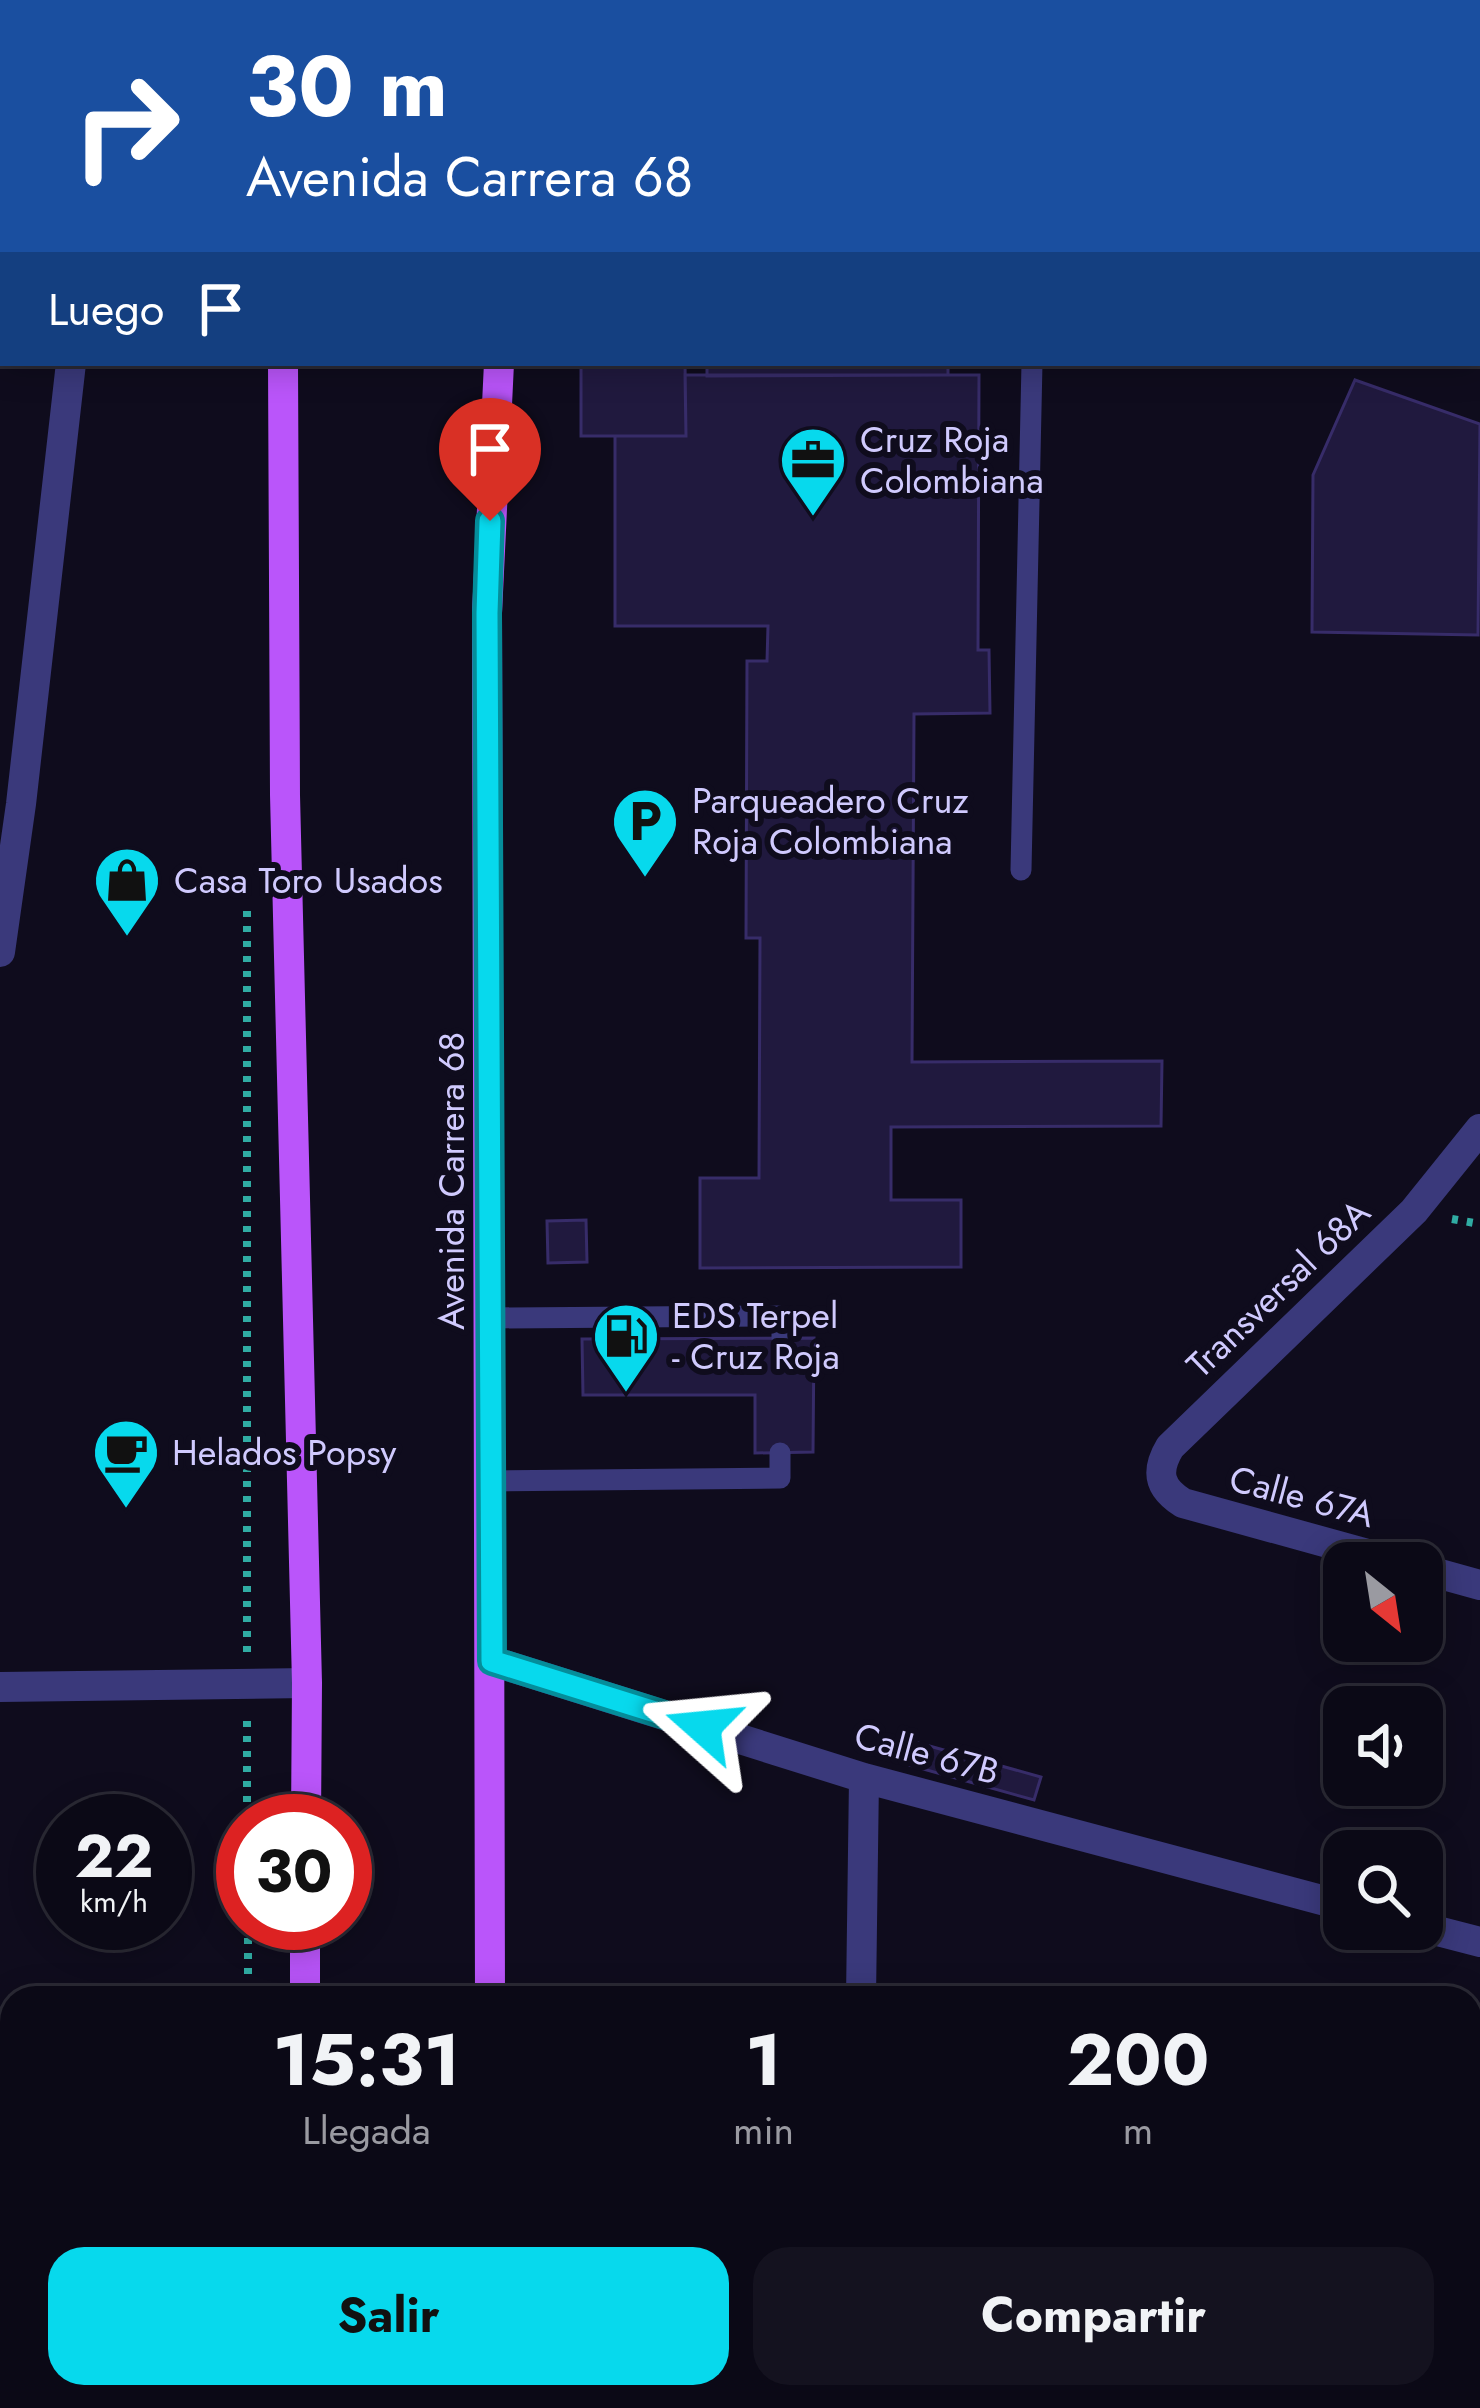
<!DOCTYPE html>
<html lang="es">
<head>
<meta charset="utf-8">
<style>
  body { margin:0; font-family:Jost,sans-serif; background:#14121f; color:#f1f3f6; height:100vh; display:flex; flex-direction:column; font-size:45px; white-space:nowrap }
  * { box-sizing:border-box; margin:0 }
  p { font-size:39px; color:#9a9aa1 }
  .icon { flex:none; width:66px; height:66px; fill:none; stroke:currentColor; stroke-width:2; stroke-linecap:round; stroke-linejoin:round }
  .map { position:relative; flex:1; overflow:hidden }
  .drawer { position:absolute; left:0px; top:1986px; width:1482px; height:423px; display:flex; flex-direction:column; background:#0b0916; border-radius:36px 36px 0 0; box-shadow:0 6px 30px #0003,0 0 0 3px #2b2a35 }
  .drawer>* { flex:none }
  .banner { position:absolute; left:0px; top:0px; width:1482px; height:366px; box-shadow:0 6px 30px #0003,0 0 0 3px #2b2a35; background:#1a4fa0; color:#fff; overflow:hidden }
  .needle { width:78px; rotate:150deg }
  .tools { position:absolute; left:1323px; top:1542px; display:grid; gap:24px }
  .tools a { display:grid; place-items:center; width:120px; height:120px; border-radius:24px; background:#0b0916; box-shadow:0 6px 30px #0003,0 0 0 3px #2b2a35; font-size:60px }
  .speed { position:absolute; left:36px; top:1794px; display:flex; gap:24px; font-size:60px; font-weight:700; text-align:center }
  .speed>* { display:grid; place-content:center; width:156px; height:156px; border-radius:50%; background:#0b0916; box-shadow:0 6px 30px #0003,0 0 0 3px #2b2a35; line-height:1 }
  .speed small { font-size:30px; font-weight:400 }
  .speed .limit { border:18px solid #d22; background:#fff; color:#111 }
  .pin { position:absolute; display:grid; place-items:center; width:102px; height:102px; color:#fff; margin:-123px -51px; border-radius:50% 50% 50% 0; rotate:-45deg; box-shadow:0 0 12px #0007 }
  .pin .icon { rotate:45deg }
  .me { position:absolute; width:132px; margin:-66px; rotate:288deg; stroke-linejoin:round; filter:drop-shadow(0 0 9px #0008) }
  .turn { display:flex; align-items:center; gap:42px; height:252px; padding:0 48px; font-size:54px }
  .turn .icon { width:156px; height:156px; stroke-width:2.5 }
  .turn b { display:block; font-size:84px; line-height:102px }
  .then { display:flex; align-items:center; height:114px; padding:0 48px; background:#0003; gap:24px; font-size:45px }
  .eta { display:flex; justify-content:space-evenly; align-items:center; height:204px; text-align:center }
  .eta b { font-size:72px; font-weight:700; line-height:84px }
  .action { display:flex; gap:24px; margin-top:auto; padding:24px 48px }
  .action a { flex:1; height:138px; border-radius:36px; background:#07d9ed; color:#111; font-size:48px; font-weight:700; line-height:138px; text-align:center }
  .action a+a { background:#14121f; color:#f1f3f6 }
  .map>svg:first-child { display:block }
  .green { fill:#102726 }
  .building { fill:#20193e; stroke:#372c69; stroke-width:3 }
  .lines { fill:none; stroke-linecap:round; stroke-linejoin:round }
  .path { stroke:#30aca3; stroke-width:8; stroke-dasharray:6 9; stroke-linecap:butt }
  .service { stroke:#3a397b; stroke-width:21 }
  .minor { stroke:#3a397b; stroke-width:30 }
  .tertiary { stroke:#3a397b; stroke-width:30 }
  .primary { stroke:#ba55fa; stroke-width:30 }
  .route-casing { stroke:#058d9a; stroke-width:30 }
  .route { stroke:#07d9ed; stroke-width:21 }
  .labels { text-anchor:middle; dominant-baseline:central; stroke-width:12; stroke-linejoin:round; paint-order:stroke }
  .poi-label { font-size:36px; fill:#d0cafe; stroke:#0f0c1d; text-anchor:start }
  .street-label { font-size:36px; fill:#d0cafe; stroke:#0f0c1d }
</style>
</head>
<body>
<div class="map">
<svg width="1480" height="2408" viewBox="0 0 1480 2408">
  <rect width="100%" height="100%" fill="#0f0c1d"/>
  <path class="green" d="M905 2397H1216L1220 2408H906Z"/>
  <path class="building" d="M0 0 60 3H3V204Z
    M581 363H685L686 436H581Z
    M707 363H948V375L707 376Z
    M685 375H979L978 650H989L990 713 914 714 912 1062 1162 1061 1161 1126 891 1127V1200H961V1267L700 1268V1178H759L760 938H746L747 661H767L768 626H615V436H686Z
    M1355 380 1480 424 1478 635 1312 632 1313 475Z
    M586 1220 587 1262 548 1263 547 1221Z
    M814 1338 813 1452 755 1453V1395H583L582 1339Z
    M897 1737 1041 1777 1034 1800 891 1760Z
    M589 2397H676V2408H589Z"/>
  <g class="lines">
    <path class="path" d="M1452 1219 1480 1224
      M247 1652V911
      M247 1721V1821
      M248 1923V1998
      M0 2063H12
      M249 2397V2408"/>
    <path class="service" d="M1021 870 1032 363
      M491 1318 782 1316V1338
      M492 1481 780 1478V1453"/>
    <path class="minor" d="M0 290 3 291
      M0 952 21 804 71 363
      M1400 1563 1183 1503C1159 1488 1155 1472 1170 1447L1414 1211 1480 1129
      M1422 1569 1480 1585
      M492 1661 864 1778 1344 1906
      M0 1687 307 1683
      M1422 1927 1480 1942
      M861 1998 864 1778
      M1470 2141 1480 2144
      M1310 2397 1350 2408
      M861 2408V2397"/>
    <path class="tertiary" d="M683 0 690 3
      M1479 303 1480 304"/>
    <path class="primary" d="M279 3V0
      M529 3V0
      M283 363 285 795 307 1683 306 1821
      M305 1998V1923
      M490 1998 487 613 499 363
      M497 2397 498 2408
      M300 2408 301 2397"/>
  </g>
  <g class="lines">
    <g class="route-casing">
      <path id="route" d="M490 521 487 613 492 1661 703 1727"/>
    </g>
    <use href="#route" class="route"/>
  </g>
  <defs>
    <g id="office-pin" transform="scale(3.45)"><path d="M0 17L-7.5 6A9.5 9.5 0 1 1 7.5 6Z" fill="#07d9ed" stroke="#0f0c1d"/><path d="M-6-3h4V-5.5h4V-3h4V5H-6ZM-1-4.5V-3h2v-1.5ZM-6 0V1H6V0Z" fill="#111"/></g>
    <g id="parking-pin" transform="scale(3.45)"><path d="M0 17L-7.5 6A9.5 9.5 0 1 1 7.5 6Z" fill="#07d9ed" stroke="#0f0c1d"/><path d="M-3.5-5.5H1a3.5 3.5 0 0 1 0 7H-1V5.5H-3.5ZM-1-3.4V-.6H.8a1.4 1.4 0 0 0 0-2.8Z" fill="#111"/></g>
    <g id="shop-pin" transform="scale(3.45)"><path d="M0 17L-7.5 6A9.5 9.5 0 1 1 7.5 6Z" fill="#07d9ed" stroke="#0f0c1d"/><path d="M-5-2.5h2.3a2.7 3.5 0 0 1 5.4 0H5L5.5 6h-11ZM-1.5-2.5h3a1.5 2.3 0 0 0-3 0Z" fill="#111"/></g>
    <g id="fuel-pin" transform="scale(3.45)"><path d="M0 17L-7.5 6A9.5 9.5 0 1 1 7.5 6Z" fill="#07d9ed" stroke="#0f0c1d"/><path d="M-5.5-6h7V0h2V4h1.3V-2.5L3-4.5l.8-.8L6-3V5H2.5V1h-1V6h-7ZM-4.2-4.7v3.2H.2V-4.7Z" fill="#111"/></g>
    <g id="cafe-pin" transform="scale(3.45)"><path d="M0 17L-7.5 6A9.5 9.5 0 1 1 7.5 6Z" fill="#07d9ed" stroke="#0f0c1d"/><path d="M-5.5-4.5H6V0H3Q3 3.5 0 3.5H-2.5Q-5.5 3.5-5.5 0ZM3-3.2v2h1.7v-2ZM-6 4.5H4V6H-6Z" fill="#111"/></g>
  </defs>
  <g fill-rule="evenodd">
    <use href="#office-pin" x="813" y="460"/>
    <use href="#parking-pin" x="645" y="821"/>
    <use href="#shop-pin" x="127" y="880"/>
    <use href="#fuel-pin" x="626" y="1336"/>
    <use href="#cafe-pin" x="126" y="1452"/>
  </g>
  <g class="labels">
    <g class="poi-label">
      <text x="860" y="439">Cruz Roja<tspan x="860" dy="41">Colombiana</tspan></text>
      <text x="692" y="800">Parqueadero Cruz<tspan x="692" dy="41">Roja Colombiana</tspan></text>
      <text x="174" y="880">Casa Toro Usados</text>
      <text x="672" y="1315">EDS Terpel<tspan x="672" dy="41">- Cruz Roja</tspan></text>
      <text x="172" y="1452">Helados Popsy</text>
    </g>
    <g class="street-label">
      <text transform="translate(451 1181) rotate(-90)">Avenida Carrera 68</text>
      <text transform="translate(1278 1288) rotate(-44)">Transversal 68A</text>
      <text transform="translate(1302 1496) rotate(15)">Calle 67A</text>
      <text transform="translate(927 1753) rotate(15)">Calle 67B</text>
    </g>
  </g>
</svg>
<div class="tools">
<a><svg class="needle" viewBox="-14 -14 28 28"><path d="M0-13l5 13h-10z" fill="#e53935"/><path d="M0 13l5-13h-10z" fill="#9a9aa1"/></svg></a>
<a><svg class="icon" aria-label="sound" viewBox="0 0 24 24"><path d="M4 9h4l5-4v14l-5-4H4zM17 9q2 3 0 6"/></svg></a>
<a><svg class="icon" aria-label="search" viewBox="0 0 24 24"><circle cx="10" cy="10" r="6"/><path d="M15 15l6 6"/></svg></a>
</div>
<div class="speed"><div>22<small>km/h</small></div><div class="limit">30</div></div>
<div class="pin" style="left:490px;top:521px;background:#d93025"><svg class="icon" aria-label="arrive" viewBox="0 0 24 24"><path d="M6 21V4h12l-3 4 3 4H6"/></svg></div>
<svg class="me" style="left:703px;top:1727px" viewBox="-20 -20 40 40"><path d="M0-17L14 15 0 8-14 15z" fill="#07d9ed" stroke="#fff" stroke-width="4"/></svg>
<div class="banner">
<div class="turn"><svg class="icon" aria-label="right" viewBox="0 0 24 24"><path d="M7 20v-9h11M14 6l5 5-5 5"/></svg><div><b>30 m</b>Avenida Carrera 68</div></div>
<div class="then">Luego<svg class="icon" aria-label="arrive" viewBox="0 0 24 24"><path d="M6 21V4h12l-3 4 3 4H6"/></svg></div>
</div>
<section class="drawer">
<div class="eta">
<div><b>15:31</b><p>Llegada</p></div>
<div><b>1</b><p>min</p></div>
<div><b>200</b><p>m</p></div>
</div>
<div class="action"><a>Salir</a><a>Compartir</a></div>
</section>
</div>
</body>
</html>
